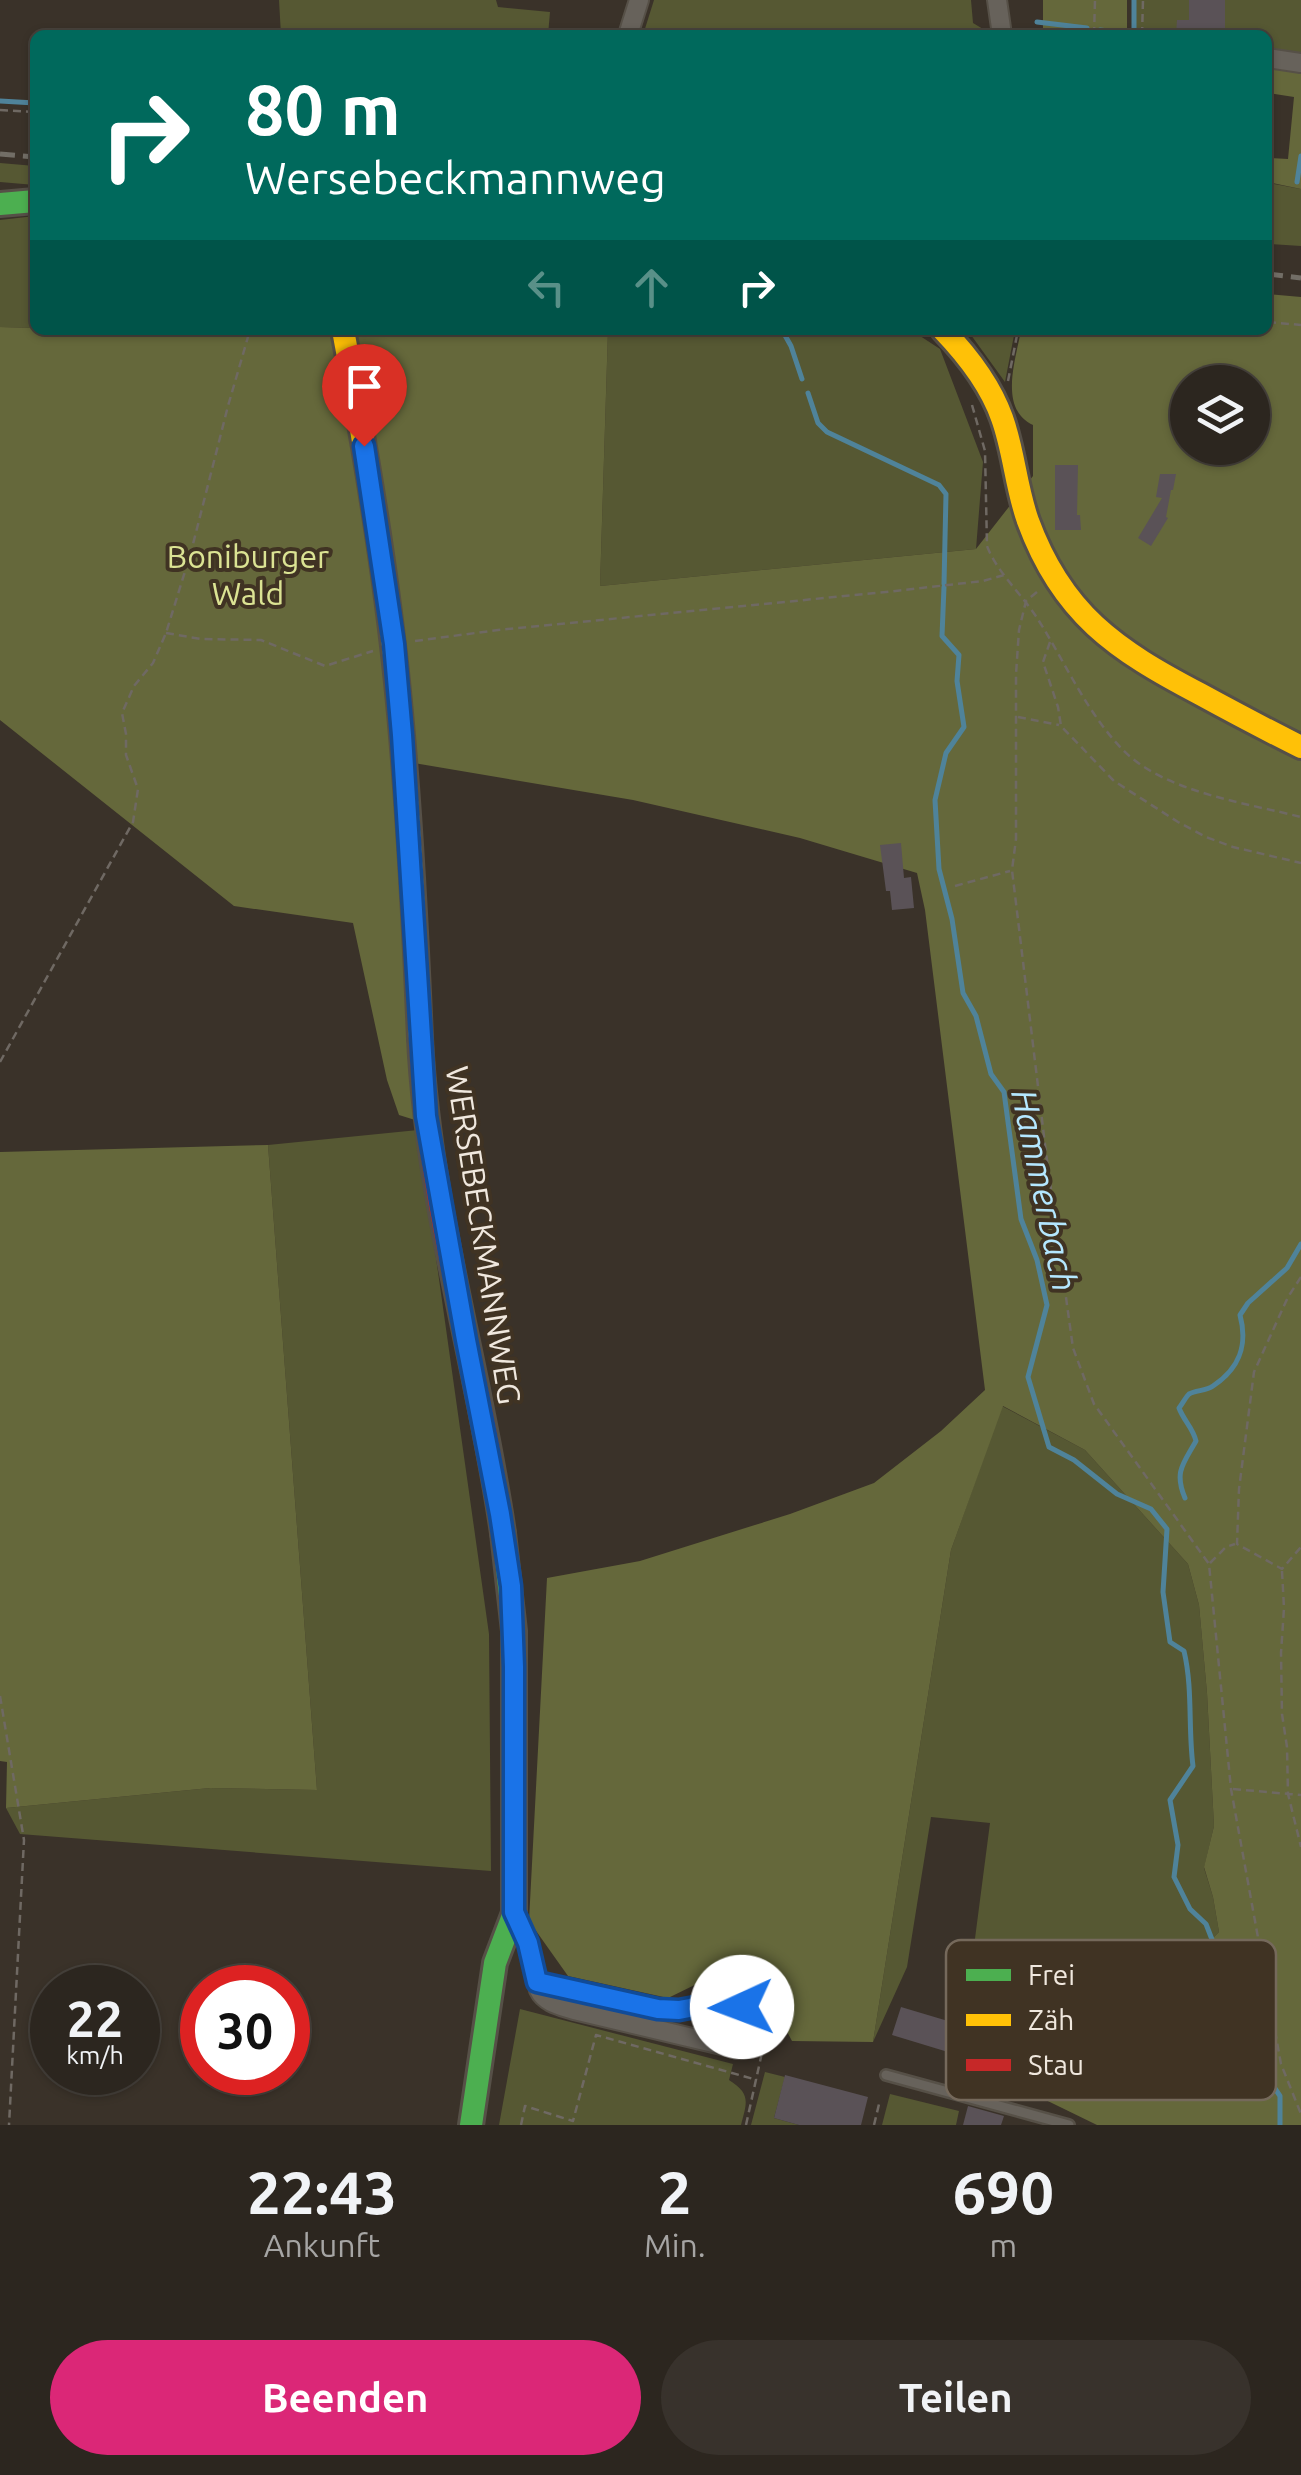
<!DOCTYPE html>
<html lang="de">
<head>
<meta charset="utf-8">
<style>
  body { margin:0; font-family:Ubuntu,sans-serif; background:#38322c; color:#f1f3f6; height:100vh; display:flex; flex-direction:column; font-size:38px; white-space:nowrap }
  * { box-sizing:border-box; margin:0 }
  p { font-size:32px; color:#a6a5a4 }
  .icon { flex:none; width:55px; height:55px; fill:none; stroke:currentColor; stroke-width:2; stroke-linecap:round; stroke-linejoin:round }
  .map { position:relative; height:2125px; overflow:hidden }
  .drawer { display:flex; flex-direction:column; background:#2c261f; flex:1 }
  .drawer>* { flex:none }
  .top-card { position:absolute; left:30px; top:30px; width:1242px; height:305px; border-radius:15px; box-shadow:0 2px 8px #0004,0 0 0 2px #48433d; background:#00695c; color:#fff; overflow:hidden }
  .controls { position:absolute; left:1170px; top:365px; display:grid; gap:20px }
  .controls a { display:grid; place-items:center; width:100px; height:100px; border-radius:50%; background:#2c261f; box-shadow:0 2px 8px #0004,0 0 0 2px #48433d; font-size:50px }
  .speed { position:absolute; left:30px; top:1965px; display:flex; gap:20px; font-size:50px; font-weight:700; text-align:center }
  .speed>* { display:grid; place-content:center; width:130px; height:130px; border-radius:50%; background:#2c261f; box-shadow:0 2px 8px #0004,0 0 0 2px #48433d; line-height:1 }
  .speed small { font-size:25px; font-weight:400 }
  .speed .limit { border:15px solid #d22; background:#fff; color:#111 }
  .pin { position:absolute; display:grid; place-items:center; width:85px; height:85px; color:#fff; margin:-102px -42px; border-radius:50% 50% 50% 0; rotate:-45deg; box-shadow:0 0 10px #0007 }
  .pin .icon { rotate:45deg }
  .me { position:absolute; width:110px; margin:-55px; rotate:268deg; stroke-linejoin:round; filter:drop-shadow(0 0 8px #0008) }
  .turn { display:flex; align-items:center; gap:35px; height:210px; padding:0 50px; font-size:45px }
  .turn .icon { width:130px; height:130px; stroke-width:2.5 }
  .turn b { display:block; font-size:70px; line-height:85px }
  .lanes { display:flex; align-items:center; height:95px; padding:0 50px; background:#0003; justify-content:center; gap:50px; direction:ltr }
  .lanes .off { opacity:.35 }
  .eta { display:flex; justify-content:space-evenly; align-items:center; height:170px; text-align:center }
  .eta b { font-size:60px; font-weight:600; line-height:70px }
  .action { display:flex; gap:20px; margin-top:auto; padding:20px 50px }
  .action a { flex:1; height:115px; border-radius:60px; background:#db2777; color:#fff; font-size:40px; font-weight:600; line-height:115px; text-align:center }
  .action a+a { background:#38322c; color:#f1f3f6 }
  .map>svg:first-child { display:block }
  .green { fill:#565833 }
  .forest { fill:#65683b; fill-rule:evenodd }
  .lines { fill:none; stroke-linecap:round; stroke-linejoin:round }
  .stream { stroke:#4f839a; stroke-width:5 }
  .building { fill:#5a5257 }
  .lane-casing { stroke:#565047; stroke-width:14 }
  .street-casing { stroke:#565047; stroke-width:22 }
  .fast-casing { stroke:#565047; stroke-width:28 }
  .slow-casing { stroke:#565047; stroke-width:28 }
  .jam-casing { stroke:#565047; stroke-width:28 }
  .path { stroke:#6f6963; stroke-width:2.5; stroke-dasharray:8 5; stroke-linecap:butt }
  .lane { stroke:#67625b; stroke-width:9 }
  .street { stroke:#67625b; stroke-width:18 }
  .fast { stroke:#4caf50; stroke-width:22 }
  .slow { stroke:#ffc107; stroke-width:22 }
  .jam { stroke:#c62828; stroke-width:22 }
  .rail { stroke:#726e66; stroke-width:5; stroke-dasharray:15 8; stroke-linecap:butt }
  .route-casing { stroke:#114b97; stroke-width:25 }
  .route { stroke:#1a73e8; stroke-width:18 }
  .labels { text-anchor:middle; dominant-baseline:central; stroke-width:8; stroke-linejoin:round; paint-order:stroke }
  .park-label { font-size:32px; fill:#dbe393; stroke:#403323 }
  .street-label { font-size:32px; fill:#f0e8de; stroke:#403323 }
  .water-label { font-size:35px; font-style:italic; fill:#b4e7ff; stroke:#403323 }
  .key { fill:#403323; stroke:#75695b; stroke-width:2.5 }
  .key-label { font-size:28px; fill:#f0e8de }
</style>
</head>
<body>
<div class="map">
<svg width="1301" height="2125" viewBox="0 0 1301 2125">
  <rect width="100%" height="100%" fill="#3a3229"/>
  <path class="green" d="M279 0H496L498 7 550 12 548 35H281Z
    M654 0H971L973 23 993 35H643Z
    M1136 0H1301V56L1268 52V35L1136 34Z
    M0 163 35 166V185L0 182Z
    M1268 183 1301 189V246L1268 244Z
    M35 216V328L0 327V220Z
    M608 330H911L940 349 983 462 976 549 600 586Z
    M975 330H1015L1005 382 971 335Z
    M418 1130 489 1634 491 1871 20 1834 6 1808 210 1788 317 1790 268 1145Z
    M1002 1406 1085 1450 1188 1564 1199 1605 1207 1693 1214 1826 1204 1868 1213 1897 1219 1932 1180 1971 1159 1985 1133 1976V1960L1049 1945 1045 1965 1002 1960 999 1985 970 1977 990 1823 931 1817 907 1967 873 2042 951 1550Z
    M520 2009 733 2064 729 2080C751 2094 747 2102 741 2125H499Z
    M765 2072 785 2077 774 2118 799 2125H751Z
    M890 2094 959 2111 956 2125H882Z"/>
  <path class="forest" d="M1043 0H1127V35H1043Z
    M1268 67 1301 71V189L1268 182V158L1288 159 1294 97 1268 93Z
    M1268 294 1301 297V2125H1097L1017 2086 1176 2012 1159 1985 1180 1971 1219 1932 1213 1897 1204 1867 1214 1826 1207 1693 1199 1605 1188 1564 1085 1450 1003 1406 951 1550 873 2042 792 2041 768 1996 741 1978H709L668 1998 568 1976 529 1921 547 1578 640 1561 790 1514 874 1483 941 1431 985 1390 925 910 917 873 800 838 633 800 402 761 415 1120 399 1115 387 1080 353 923 234 906 0 720V327L35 328V330L218 334 220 330H608L600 586 976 549 1033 476V425C998 409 1016 359 1021 330H1268ZM1188 382H1252V448H1188Z
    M268 1145 317 1790 210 1788 6 1808 7 1762 0 1761V1152Z"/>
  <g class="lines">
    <path class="stream" d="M1134 0V34
      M1037 22 1087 28
      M1100 30 1136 34
      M0 101 35 103
      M1297 182 1301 156
      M782 330 791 346 802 379
      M808 393 818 423 827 432 939 485 946 494 944 584
      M944 587 942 636 959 655 957 681 964 727 946 753 935 800 939 869 952 919 963 993 976 1016 991 1074 1004 1092 1021 1219 1037 1260 1047 1305 1028 1377 1049 1447 1074 1460 1117 1494 1151 1509 1167 1529 1163 1592 1170 1642 1184 1651C1193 1689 1188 1728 1193 1766L1170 1800 1178 1845 1174 1877 1190 1909 1206 1924 1218 1955 1204 1964 1165 2003C1190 2026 1222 2036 1253 2048L1266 2075 1280 2096V2125
      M1185 1498C1174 1472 1183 1464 1196 1441 1193 1428 1184 1421 1179 1408 1183 1403 1185 1398 1189 1394 1196 1390 1206 1391 1213 1386 1240 1368 1248 1345 1240 1315L1248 1303 1287 1268 1301 1244"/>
  </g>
  <path class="building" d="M1189 0H1225V35L1176 34 1177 20H1189Z
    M1055 465H1078L1077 515H1080L1081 530H1055Z
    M1160 474H1176L1173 490H1171L1166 517 1168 518 1151 546 1138 538 1162 498 1156 497Z
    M901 843 904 878 911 877 914 908 892 910 890 891H886L880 845Z
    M971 1979 993 1985 980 2029 1003 2037 994 2066 892 2035 901 2007 958 2024Z
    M785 2075 868 2097 861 2125H799L774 2118Z
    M968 2106 1004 2116 1001 2125H963Z"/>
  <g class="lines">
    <g class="lane-casing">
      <path id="lane" d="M886 2075 1069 2125"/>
    </g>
    <g class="street-casing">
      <path id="street" d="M997 0 1002 35
        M628 35 639 0
        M1268 58 1301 63
        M514 1913 528 1943 539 1990C545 2003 562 2006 574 2010L726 2046C741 2040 757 2015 736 2004 719 1996 693 2010 675 2010 632 2009 580 1991 537 1982"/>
    </g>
    <g class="fast-casing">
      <path id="fast" d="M0 204 35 201
        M471 2125 495 1963 514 1913V1631L503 1533"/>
    </g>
    <g class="slow-casing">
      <path id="slow" d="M343 330C365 447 385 564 397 682 409 800 415 920 420 1038
        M943 330C968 356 990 384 1002 418 1014 451 1016 488 1028 521 1062 614 1116 650 1200 694 1233 712 1267 730 1301 747"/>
    </g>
    <g class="jam-casing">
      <path id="jam" d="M420 1038C428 1206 479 1367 503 1533"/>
    </g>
    <path class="path" d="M1094 35 1095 0
      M1142 35 1143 0
      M0 110 35 112
      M1268 322 1301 325
      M1008 381 1018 330
      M972 405 985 451 987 546C997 573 1024 596 1039 621 1066 664 1087 713 1123 750 1164 792 1246 803 1301 817
      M1037 592 1026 601 1019 630 1016 674V839L1012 870 1046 1153 1073 1348 1094 1404 1209 1564 1231 1789 1281 2064 1301 2114
      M166 633 201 639 261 640 325 666 373 651
      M415 641 498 630 886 592 983 581 1004 575
      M1050 642 1043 662 1058 707 1061 726 1114 781 1178 822 1206 837 1233 847 1301 863
      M1018 717 1059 725
      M955 886 1010 871
      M0 1062 133 822 138 789 126 755V734L122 713 134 686 153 663 166 633 191 552 228 406 250 330
      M1301 1277 1288 1297 1254 1372 1239 1489 1237 1544 1282 1569 1301 1547
      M1210 1563 1226 1547 1235 1544
      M1282 1571 1284 1608 1281 1653 1282 1714 1287 1747 1288 1794 1301 1847
      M0 1696 24 1840 9 2125
      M1233 1789 1301 1795
      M521 2125 525 2106 573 2121 596 2035 757 2080
      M746 2125 763 2048
      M874 2125 880 2100"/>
    <use href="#lane" class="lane"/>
    <use href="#street" class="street"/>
    <use href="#fast" class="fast"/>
    <use href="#slow" class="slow"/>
    <use href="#jam" class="jam"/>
    <path class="rail" d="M0 154 35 157
      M1268 274 1301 278"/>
  </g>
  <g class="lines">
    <g class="route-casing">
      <path id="route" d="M364 446 394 644 402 735 426 1116 466 1340 500 1514 511 1586 514 1667V1912L528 1943 537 1982 658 2009 679 2010 722 2002H730L742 2007"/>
    </g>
    <use href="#route" class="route"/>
  </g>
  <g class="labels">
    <g class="park-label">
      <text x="248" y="556">Boniburger<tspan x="248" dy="37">Wald</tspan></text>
    </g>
    <g class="street-label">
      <text transform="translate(484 1235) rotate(81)">WERSEBECKMANNWEG</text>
    </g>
    <g class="water-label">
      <text transform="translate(1045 1190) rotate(78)">Hammerbach</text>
    </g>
  </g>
  <rect x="946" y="1940" width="330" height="160" rx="15" class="key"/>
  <rect x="966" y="1969" width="45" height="12" fill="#4caf50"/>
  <rect x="966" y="2014" width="45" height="12" fill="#ffc107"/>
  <rect x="966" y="2059" width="45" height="12" fill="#c62828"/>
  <g class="key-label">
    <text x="1028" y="1985">Frei</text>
    <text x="1028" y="2030">Zäh</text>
    <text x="1028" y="2075">Stau</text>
  </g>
</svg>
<div class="controls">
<a><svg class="icon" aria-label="layers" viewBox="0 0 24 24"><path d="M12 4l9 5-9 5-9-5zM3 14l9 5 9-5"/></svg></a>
</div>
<div class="speed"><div>22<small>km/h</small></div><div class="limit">30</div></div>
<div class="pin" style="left:364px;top:446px;background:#d93025"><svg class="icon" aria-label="arrive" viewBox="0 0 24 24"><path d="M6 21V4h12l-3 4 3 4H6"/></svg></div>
<svg class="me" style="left:742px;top:2007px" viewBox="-20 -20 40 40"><circle r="19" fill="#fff"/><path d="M0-13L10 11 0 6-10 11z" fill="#1a73e8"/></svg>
<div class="top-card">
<div class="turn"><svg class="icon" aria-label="right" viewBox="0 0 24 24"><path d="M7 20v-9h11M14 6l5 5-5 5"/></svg><div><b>80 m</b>Wersebeckmannweg</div></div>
<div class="lanes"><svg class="icon off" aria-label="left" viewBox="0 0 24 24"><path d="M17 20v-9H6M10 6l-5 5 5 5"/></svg><svg class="icon off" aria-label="ahead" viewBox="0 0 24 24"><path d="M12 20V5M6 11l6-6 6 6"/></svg><svg class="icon" aria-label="right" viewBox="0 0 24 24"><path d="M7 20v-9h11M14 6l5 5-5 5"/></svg></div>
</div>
</div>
<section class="drawer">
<div class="eta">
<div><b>22:43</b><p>Ankunft</p></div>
<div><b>2</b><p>Min.</p></div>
<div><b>690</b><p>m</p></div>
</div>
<div class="action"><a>Beenden</a><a>Teilen</a></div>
</section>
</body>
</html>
